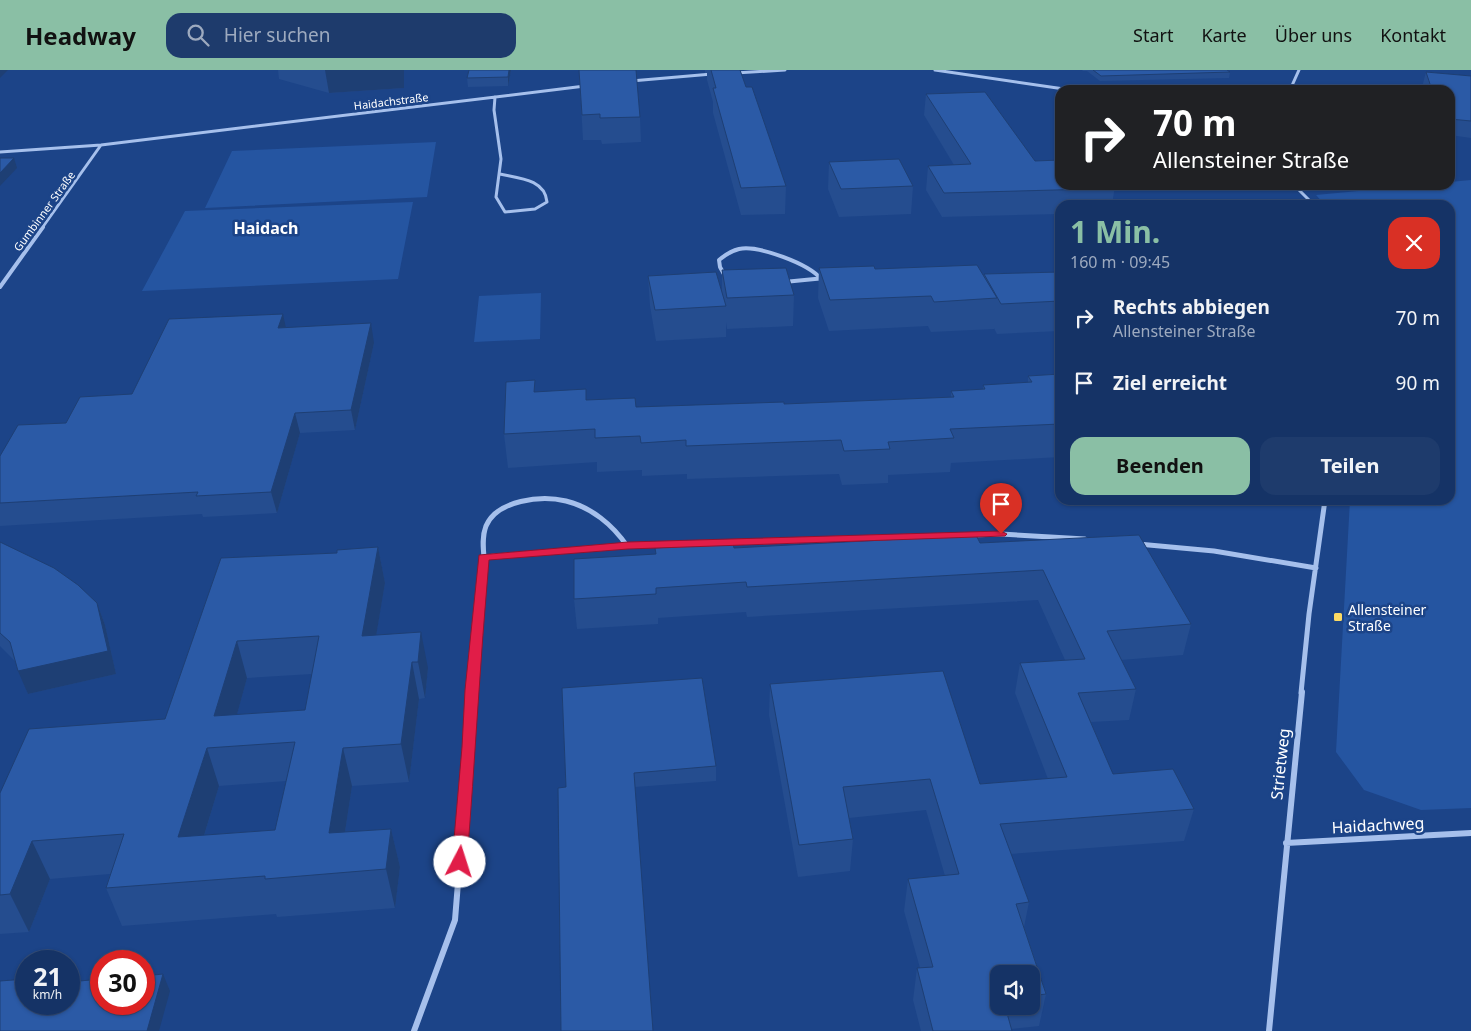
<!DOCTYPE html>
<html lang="de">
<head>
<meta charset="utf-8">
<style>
  body { margin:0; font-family:"Noto Sans",sans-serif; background:#1e3b6c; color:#f1f3f6; height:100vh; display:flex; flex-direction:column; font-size:19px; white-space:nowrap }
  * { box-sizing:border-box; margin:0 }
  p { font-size:16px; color:#9daabf }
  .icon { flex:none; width:28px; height:28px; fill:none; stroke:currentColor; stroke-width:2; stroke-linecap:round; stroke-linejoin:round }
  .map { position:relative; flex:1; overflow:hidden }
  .drawer { position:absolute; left:1055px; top:130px; width:400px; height:305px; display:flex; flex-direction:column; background:#153366; border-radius:15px; box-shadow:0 1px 4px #0004,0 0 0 1px #344e7a }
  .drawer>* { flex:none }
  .banner { position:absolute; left:1055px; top:15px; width:400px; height:105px; border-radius:15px; box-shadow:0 1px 4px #0004,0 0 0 1px #344e7a; background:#202124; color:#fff; overflow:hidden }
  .buttons { position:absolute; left:990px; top:895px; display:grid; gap:10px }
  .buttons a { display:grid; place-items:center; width:50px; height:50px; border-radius:10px; background:#153366; box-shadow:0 1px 4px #0004,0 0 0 1px #344e7a; font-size:25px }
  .speed { position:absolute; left:15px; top:880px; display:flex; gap:10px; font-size:25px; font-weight:700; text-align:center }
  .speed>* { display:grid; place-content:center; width:65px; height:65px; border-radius:50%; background:#153366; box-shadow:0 1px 4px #0004,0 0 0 1px #344e7a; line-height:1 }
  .speed small { font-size:12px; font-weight:400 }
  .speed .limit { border:8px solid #d22; background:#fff; color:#111 }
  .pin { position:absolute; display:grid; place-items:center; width:42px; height:42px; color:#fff; margin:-51px -21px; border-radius:50% 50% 50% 0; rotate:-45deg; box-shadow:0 0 5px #0007 }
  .pin .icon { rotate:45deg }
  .me { position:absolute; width:55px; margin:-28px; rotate:5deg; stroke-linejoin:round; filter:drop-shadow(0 0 4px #0008) }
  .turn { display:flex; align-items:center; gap:18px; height:105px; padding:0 15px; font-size:22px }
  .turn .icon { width:65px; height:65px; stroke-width:2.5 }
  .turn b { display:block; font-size:35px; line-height:42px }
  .round { display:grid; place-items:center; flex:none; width:52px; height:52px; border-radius:15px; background:#1e3b6c }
  .overview { display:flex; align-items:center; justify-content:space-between; height:85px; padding:0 15px }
  h1 { font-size:30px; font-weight:700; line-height:38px; color:#8abfa5 }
  .primary-button { display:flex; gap:10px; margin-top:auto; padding:10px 15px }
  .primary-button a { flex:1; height:58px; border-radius:15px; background:#8abfa5; color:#111; font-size:20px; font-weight:700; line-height:58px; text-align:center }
  .primary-button a+a { background:#1e3b6c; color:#f1f3f6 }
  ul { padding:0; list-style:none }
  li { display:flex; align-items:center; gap:15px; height:65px; padding:0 15px }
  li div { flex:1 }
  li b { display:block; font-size:19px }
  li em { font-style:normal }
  header { display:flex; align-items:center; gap:30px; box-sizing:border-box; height:70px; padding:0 25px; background:#8abfa5; color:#111 }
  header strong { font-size:24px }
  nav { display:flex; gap:28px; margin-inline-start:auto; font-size:18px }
  .search { width:350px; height:45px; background:#1e3b6c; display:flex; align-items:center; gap:12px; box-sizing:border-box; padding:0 18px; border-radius:15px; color:#9daabf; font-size:19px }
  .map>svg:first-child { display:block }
  .green { fill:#2555a1 }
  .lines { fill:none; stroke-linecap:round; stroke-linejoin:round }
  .minor-far3 { stroke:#a6c0ec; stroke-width:3 }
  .minor-far2 { stroke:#a6c0ec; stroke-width:4 }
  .minor-far1 { stroke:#a6c0ec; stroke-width:5 }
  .minor { stroke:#a6c0ec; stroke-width:6 }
  .wall { fill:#254d8f; fill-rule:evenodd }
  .shaded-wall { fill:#1e3f74 }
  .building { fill:#2b5aa6; stroke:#1e3f74; fill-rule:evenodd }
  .route { fill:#e11d48; stroke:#92132f }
  .poi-dot { fill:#fcda63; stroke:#1c4488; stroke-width:2 }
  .labels { text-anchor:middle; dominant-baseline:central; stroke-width:5; stroke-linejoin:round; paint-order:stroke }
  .far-street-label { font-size:11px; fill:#fff; stroke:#1c4488 }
  .poi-label { font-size:14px; fill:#fff; stroke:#1c4488; text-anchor:start }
  .far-district-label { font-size:16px; font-weight:bold; fill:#fff; stroke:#1c4488 }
  .near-street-label { font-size:16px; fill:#fff; stroke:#1c4488 }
</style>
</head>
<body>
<header>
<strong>Headway</strong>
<div class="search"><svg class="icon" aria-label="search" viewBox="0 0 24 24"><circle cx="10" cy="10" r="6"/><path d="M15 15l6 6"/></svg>Hier suchen</div>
<nav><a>Start</a><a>Karte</a><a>Über uns</a><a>Kontakt</a></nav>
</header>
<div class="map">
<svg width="1471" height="961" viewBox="0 0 1471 961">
  <rect width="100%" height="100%" fill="#1c4488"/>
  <path class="green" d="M436 72 427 127 205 138 232 81Z
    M1471 110V738L1421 740 1364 720 1336 682 1350 430H1450V135H1325L1316 125 1422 115H1450V112Z
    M413 132 398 209 142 221 185 141Z
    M541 223 540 269 474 272 479 226Z"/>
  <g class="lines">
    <path class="minor-far3" d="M935 0 1071 20
      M735 3 785 0
      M631 11 712 4
      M1290 20 1299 0
      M495 27 494 40 501 89 496 127 505 142 535 139 547 132C545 109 518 108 500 104
      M0 82 101 75 585 16
      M1294 115 1314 135
      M42 158 101 75"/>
    <path class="minor-far2" d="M725 206 720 197 719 190C725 185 731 181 739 179 759 175 809 194 821 209
      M784 212 825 208
      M0 217 43 157"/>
    <path class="minor-far1" d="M1138 474 1214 481 1316 498
      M484 487C483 477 482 466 486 456 497 430 541 425 566 431 591 437 613 455 627 476
      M471 623 484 487 627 476 1001 464 1085 469
      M1301 623 1309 544 1325 430"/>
    <path class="minor" d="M1286 773 1471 763
      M414 961 455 850 469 677 471 622
      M1269 961 1302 622"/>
  </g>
  <path class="wall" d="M278 0H404V18L329 23 279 9Z
    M511 0 508 16 468 17 467 8Z
    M579 0 640 47 641 72 602 74 601 70H583Z
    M705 0H740L746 17 786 116 785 144 741 145 713 43V32L707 10V3H705Z
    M1082 0H1227L1230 2 1229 8 1100 11 1087 1H1083Z
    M1426 2 1471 6V68L1450 65V20H1423L1422 17Z
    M926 24 1035 91 1115 116 1112 135H1060V144L942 147 926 120 928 96 954 95 924 45Z
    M829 92 913 116 911 144 839 147 828 119Z
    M819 198 875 199 984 205V204L1060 202V261L997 264 994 258V259L931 262 928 256 829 261 818 228Z
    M722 200 794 225 793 256 727 259 726 252V267L656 271 650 236 648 206 722 221Z
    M286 257 374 273 355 360 300 363 277 443 203 447 202 444 0 456V386L66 353Z
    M1060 304V387L951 393 950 402 888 405V413L842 415 839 404 687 409V404L642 406V400L597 402V392L508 398 504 364 536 322 587 330 636 337 784 334 951 327V321L983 319V315L1028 313V306Z
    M0 472 97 533 105 555 116 604 28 624 15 591 0 576Z
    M980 473 1191 554 1183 585 1121 590 1136 619 1129 650 1091 652 1113 704 1194 739 1184 771 1011 784 1029 832 1024 857 1046 924 1039 956 1011 959 1012 961H921L913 930 917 898H920L904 841 908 809 945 806 926 740 849 748 853 769 850 801 798 807 769 645 770 614 980 714 1048 709 1015 623 1020 593 1065 590 1038 530 747 547 746 542 658 548V554L577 559 574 529 734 478ZM999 904H1031V936H999Z
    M378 477 385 513 376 565 428 598 425 628 419 629 409 712 352 716 345 762 391 759 400 797 395 838 277 847 276 844 122 856 106 818 110 804 50 809 29 862 0 864V723L165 649 221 488 337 483ZM312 604 305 640 237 644 247 608ZM286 711 275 760 204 766 219 716Z
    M562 618 716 696V711L635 717H566Z"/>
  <path class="shaded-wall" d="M0 0H8L0 8Z
    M325 0H404V18L329 23Z
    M509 0H511L508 16V7Z
    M14 88 17 98 0 116V103Z
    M283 244 287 263 278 258Z
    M371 253 374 273 355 360 351 340Z
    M295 343 300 363 277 443 271 422Z
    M378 477 385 513 370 602 362 566Z
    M97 533 105 555 116 604 28 624 18 601Z
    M421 562 428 598 425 628 418 592Z
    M237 571 247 608 228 677 214 646Z
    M412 592 419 629 409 712 401 674Z
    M207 678 219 716 192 805 178 767Z
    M343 678 352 716 339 801 329 763Z
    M391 759 400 797 395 838 386 799Z
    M32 771 50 809 29 862 10 824Z
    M163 904 170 921 159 961H147Z"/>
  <path class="building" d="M469 0H509L508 7 467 8Z
    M579 0H636L640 47 600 48V44L582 45Z
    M711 0H740L746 17H752L786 116 741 118 713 18H716Z
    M1093 0H1227L1230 2 1101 6Z
    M1426 2 1471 6V51L1450 49V20H1432Z
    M985 22 1035 91 1060 90V115L1115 116 1091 117 1092 119 944 123 928 96 971 94 926 24Z
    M0 88H14L0 103Z
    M899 89 913 116 841 119 829 92Z
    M977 195 997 228 934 232 931 226 830 230 819 198 874 196 875 199Z
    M786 198 794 225 727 228 722 200Z
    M716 202 726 236 655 240 648 206Z
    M1060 202V231L1001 234 984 204Z
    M283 244 278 258 371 253 351 340 295 343 271 422 196 426 198 422 0 433V386L18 355 66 353 80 327 132 324 169 249Z
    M1060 304V354L950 359 954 368 888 372 890 379 844 381 841 370 686 376V370L641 373 640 366 595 368V359L504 364 506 312 535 310 534 322 586 319V330L635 328 636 337 784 332V334L954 327 951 321 985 319 983 315 1032 312 1028 306Z
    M976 465 980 473 1139 465 1191 554 1107 561 1136 619 1078 623 1113 704 1173 699 1194 739 1000 754 1029 832 1016 834 1046 924 1031 926V904H999V936H1005L1012 961H933L917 898 933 897 908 809 959 804 930 709 843 717 853 769 799 775 770 614 943 601 980 714 1067 707 1020 593 1085 589 1043 500 747 517 746 512 656 518V524L574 529V489L656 484 655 478 733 473 734 478Z
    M0 472 54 498 78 515 97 533 108 581 18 601 10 572 0 563Z
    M378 477 362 566 421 562 418 592H412L401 674 343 678 329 763 391 759 386 799 265 809V806L106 818 124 764 32 771 10 824 0 825V723L29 659 165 649 221 488 337 483V480ZM319 566 305 640 214 646 237 571ZM295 672 275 760 178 767 207 678Z
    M702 608 716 696 634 703 653 961H561L558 718 566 717 562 618Z
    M163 904 147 961H0V911L26 909V934H69V912L101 909V934H144V906Z"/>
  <path class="route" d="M1001 461 1007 464 1005 466 628 479 489 490C480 591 475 691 467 792L465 796 460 798 455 796 452 792 462 677 465 620 479 485 628 472Z"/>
  <rect class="poi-dot" x="1333" y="542" width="10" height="10" rx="2.5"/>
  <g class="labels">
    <g class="far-street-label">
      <text transform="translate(391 31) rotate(-7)">Haidachstraße</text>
      <text transform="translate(44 141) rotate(-54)">Gumbinner Straße</text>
    </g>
    <g class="poi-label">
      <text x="1348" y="539">Allensteiner<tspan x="1348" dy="16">Straße</tspan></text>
    </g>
    <g class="far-district-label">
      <text x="266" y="158">Haidach</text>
    </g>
    <g class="near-street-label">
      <text transform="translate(1280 694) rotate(-84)">Strietweg</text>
      <text transform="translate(1378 755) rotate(-3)">Haidachweg</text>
    </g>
  </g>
</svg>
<div class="buttons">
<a><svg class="icon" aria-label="sound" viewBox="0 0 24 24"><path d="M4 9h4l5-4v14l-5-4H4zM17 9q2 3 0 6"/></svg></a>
</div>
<div class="speed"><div>21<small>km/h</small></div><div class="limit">30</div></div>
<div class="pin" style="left:1001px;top:464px;background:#d93025"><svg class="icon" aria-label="arrive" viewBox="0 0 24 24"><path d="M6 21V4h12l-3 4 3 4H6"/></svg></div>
<svg class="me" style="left:460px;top:792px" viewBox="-20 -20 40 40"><circle r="19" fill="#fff"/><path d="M0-13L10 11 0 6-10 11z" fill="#e11d48"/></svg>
<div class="banner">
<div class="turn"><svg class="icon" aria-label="right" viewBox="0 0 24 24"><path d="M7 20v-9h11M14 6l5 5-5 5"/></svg><div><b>70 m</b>Allensteiner Straße</div></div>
</div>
<section class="drawer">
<div class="overview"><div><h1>1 Min.</h1><p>160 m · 09:45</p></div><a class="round" style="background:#d93025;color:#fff"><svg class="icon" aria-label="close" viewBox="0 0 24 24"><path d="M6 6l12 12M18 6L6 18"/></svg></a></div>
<ul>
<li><svg class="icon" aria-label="right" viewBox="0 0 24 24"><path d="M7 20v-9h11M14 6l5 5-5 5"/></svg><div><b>Rechts abbiegen</b><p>Allensteiner Straße</p></div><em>70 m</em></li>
<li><svg class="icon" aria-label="arrive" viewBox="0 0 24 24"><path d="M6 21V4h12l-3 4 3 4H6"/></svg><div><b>Ziel erreicht</b></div><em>90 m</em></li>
</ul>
<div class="primary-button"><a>Beenden</a><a>Teilen</a></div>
</section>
</div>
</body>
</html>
